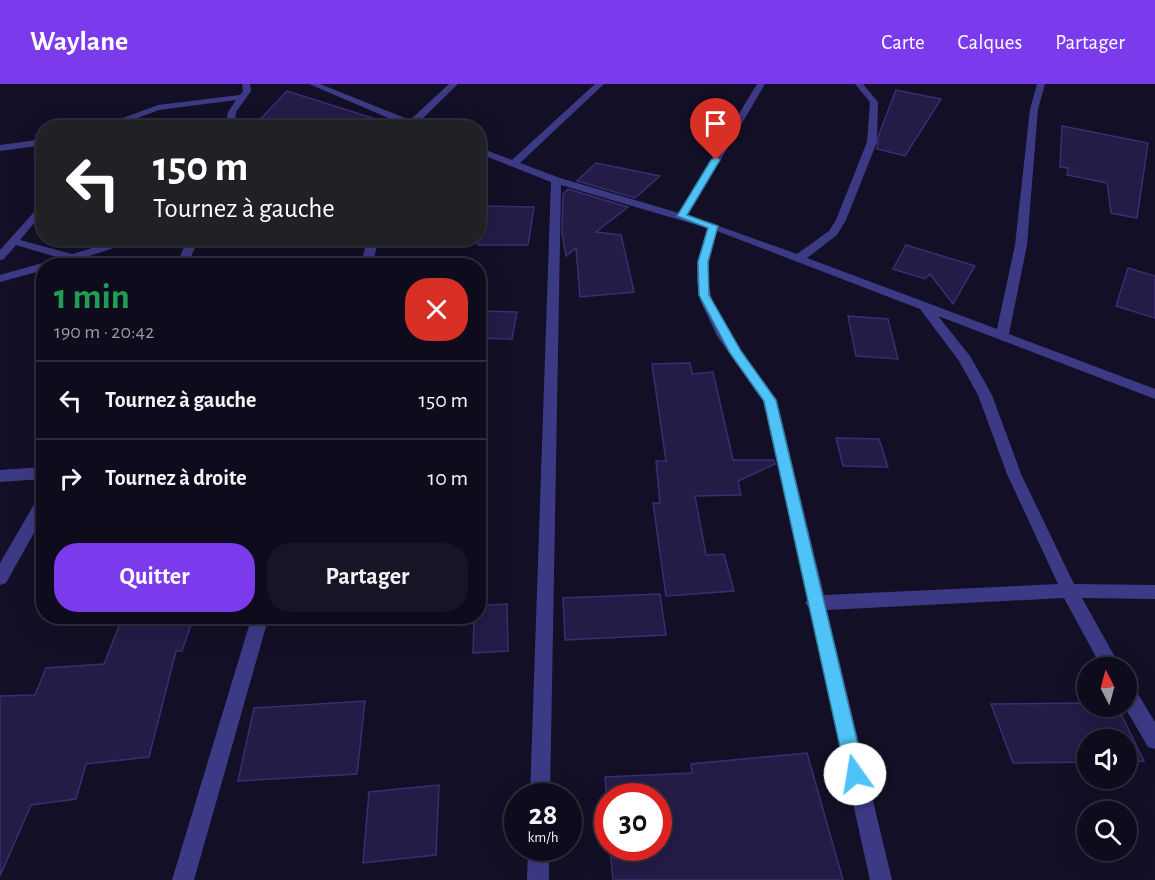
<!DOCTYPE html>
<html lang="fr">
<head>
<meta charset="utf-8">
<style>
  body { margin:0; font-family:"Alegreya Sans",sans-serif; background:#171425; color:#f1f3f6; height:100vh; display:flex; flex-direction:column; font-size:22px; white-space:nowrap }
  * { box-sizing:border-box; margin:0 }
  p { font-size:20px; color:#9b9ba3 }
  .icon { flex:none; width:33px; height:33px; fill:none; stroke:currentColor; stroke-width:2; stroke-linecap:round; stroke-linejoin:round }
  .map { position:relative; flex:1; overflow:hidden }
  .sheet { position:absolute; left:36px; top:174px; width:450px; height:366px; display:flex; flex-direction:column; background:#0e0b1c; border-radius:24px; box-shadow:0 6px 24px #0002,0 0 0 2px #2e2b3b }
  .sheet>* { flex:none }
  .top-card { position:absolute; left:36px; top:36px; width:450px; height:126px; border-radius:24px; box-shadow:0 6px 24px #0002,0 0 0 2px #2e2b3b; background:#202124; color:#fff; overflow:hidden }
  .needle { width:39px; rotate:354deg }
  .fabs { position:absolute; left:1077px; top:573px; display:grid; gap:12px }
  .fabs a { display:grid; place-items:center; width:60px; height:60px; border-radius:50%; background:#0e0b1c; box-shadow:0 6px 24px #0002,0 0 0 2px #2e2b3b; font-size:30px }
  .speed { position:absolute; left:504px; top:699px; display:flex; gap:12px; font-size:30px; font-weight:700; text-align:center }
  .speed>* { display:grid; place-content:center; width:78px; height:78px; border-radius:50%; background:#0e0b1c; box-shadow:0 6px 24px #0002,0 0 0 2px #2e2b3b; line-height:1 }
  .speed small { font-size:15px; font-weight:400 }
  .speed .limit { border:9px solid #d22; background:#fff; color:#111 }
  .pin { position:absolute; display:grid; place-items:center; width:51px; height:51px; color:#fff; margin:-62px -26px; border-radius:50% 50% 50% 0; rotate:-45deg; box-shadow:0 0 6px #0007 }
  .pin .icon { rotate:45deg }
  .me { position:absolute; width:66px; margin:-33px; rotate:347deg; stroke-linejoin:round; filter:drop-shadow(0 0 4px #0008) }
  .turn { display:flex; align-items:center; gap:21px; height:126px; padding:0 18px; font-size:27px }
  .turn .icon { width:78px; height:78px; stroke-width:2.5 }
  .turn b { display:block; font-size:42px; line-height:51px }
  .round { display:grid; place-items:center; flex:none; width:63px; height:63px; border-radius:24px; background:#171425 }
  .overview { display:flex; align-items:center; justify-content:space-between; height:102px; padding:0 18px }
  h1 { font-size:36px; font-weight:700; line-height:45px; color:#1e9e55 }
  .cta { display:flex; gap:12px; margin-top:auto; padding:12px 18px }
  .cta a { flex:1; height:69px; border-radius:24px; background:#7c3aed; color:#fff; font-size:24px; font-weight:700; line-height:69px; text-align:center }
  .cta a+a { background:#171425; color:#f1f3f6 }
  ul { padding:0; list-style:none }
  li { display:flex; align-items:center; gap:18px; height:78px; padding:0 18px; border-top:2px solid #2e2b3b }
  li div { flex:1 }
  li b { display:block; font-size:22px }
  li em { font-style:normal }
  header { display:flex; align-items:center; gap:36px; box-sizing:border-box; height:84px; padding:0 30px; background:#7c3aed; color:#fff }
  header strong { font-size:28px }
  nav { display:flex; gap:33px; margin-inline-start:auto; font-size:21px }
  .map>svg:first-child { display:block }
  .building { fill:#241b47; stroke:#3b2d73; stroke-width:1.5 }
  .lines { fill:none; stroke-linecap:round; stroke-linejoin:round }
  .minor { fill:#3d3a85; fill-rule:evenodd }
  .route { fill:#4fc3f7; stroke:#337fa1; stroke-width:1.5 }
</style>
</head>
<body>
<header>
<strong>Waylane</strong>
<nav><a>Carte</a><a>Calques</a><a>Partager</a></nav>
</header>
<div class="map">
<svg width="1155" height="796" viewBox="0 0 1155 796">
  <rect width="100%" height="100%" fill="#130f26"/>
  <path class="building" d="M896 6 941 15 905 72 877 65 879 50Z
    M287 7 382 37 381 44H252Z
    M1062 42 1148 59 1137 134 1111 129 1107 99 1067 91 1068 84 1060 83Z
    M596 79 660 92 635 114 577 97Z
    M568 105 628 123 596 148 621 151 634 208 580 213 576 164 566 172 562 149 563 110Z
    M478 122 534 123 528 161H478Z
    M906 161 975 182 953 220 930 190 925 195 893 185Z
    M1128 184 1155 192V234L1116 222Z
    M478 227 517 228 512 255 478 254Z
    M848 232 888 235 898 275 856 272Z
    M690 279 692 290 713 288 733 376H774L775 380 738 397 741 411 695 412 706 471 724 470 734 507 666 512 653 419H660L656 377H666L652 280Z
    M836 354 879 355 888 383 843 382Z
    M660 510 666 551 565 556 563 514Z
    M507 520 508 567 473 569 474 532H478V522Z
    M123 532H194L182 567H176L149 673 86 680 76 715 31 721 0 792V612L35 611 46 584 104 580Z
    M365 617 357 690 238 697 254 624Z
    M1088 619V622H1117L1144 677 1126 678V656H1088V678L1013 679 991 620Z
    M807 669 843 796H613L610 764H658V712H608V731L605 693 692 689 691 680Z
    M439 701 436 771 363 779 369 708Z"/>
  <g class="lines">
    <path class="minor" d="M242 0H250L251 7 236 28 234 44H225L228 28 236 16 159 26 110 44H96L158 21 240 11 243 7Z
      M309 0H320L410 36 449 0H458L418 39 426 44H403L405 41Z
      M595 0H604L520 79 560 94 679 129 757 0H765L688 131 797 170 829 147 836 136 867 58 870 18 855 0H863L878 18 877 58 846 136 837 151 807 174 997 245 1015 161 1030 25 1037 0H1045L1038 25 1027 161 1009 250 1155 305V315L938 232 970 272 992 311 1021 390 1074 500 1155 501V515L1082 514 1121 584H1102L1064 514 827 526 892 796H870L810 525 805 519 808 515 763 317 717 252 700 216 697 197V178L707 144 561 101 550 712H530L551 98 478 69V63L512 76ZM717 147 920 225 959 277 978 311 1007 390 1058 500 824 511 777 316 729 251 712 216 708 197 709 178Z
      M44 55V61L0 67V61Z
      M44 117V127L20 156 72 170 126 154H145L58 182H44V186L0 198V191L60 174 16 161 4 175 0 176V166Z
      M188 154H199L187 182H176Z
      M368 154H379L372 182H360Z
      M44 383V395L0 398V386Z
      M44 410V431L6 499 0 501V479L39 412Z
      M252 532H269L194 796H172Z
      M1126 600 1133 602 1155 638V665L1148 663 1124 622H1126Z
      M528 764H549V796H527Z"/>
  </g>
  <path class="route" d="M716 73 720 76 687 131 718 142 708 178 709 211 741 267 776 316 865 690 862 697 855 699 849 697 846 690 764 317 730 269 699 211 698 178 708 144 677 132 711 76Z"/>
</svg>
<div class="fabs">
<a><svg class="needle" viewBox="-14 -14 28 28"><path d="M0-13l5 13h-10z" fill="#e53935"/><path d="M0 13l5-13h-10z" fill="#9b9ba3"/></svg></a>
<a><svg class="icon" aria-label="sound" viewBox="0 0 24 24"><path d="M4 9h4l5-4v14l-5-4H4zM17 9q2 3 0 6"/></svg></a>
<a><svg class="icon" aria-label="search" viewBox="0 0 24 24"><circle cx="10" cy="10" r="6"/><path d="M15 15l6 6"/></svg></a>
</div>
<div class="speed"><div>28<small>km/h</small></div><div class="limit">30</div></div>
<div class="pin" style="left:716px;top:76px;background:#d93025"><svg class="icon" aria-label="arrive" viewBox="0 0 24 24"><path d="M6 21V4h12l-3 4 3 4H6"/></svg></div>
<svg class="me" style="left:855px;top:690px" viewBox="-20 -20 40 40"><circle r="19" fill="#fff"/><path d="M0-13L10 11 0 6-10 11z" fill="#4fc3f7"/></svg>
<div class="top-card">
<div class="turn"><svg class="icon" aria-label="left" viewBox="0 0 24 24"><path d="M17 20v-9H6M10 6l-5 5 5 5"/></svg><div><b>150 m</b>Tournez à gauche</div></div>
</div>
<section class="sheet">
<div class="overview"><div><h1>1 min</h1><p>190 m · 20:42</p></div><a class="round" style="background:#d93025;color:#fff"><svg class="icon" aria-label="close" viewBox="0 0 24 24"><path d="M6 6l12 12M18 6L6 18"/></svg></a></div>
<ul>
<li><svg class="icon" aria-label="left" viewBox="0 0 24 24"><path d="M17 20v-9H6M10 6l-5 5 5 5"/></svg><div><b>Tournez à gauche</b></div><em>150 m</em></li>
<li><svg class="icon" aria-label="right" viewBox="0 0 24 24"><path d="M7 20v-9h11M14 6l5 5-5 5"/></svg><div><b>Tournez à droite</b></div><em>10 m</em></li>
</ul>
<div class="cta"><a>Quitter</a><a>Partager</a></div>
</section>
</div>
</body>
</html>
